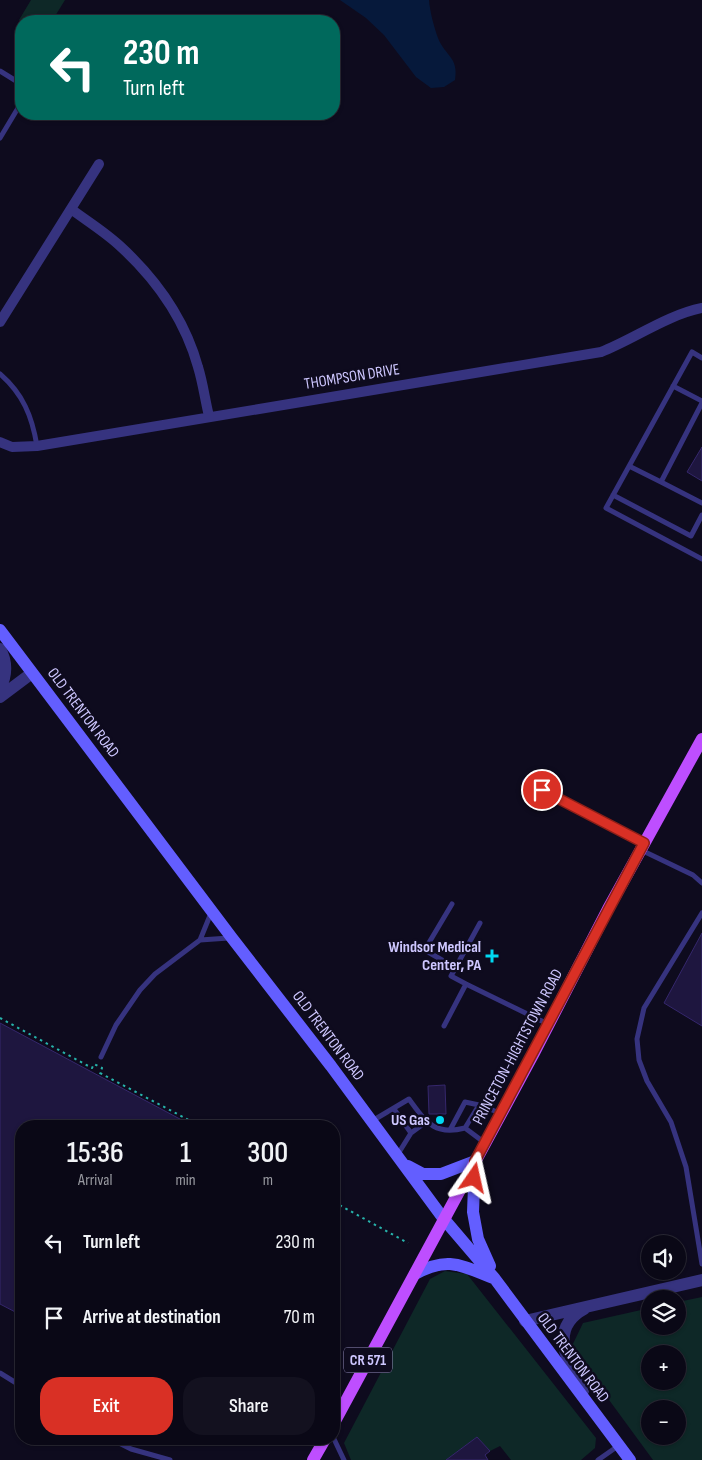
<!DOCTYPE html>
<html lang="en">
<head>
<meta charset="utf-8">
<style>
  body { margin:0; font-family:"Sofia Sans Condensed",sans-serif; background:#13111f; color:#f1f3f6; height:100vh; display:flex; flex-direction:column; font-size:19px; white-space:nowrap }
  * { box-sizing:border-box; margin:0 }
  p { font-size:16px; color:#999aa1 }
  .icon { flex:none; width:28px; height:28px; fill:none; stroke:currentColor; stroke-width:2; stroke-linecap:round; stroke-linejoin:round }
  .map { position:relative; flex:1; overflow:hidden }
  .drawer { position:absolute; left:15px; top:1120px; width:325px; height:325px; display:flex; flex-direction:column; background:#0a0816; border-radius:20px; box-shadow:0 1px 4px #0004,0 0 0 1px #2a2935 }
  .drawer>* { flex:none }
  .top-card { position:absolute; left:15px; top:15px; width:325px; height:105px; border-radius:20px; box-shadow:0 1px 4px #0004,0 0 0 1px #2a2935; background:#00695c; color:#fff; overflow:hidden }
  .buttons { position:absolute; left:641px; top:1235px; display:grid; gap:10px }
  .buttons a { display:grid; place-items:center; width:45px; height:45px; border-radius:50%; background:#0a0816; box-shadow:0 1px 4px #0004,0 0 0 1px #2a2935; font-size:25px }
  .pin { position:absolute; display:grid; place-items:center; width:42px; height:42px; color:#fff; margin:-21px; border:2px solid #fff; border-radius:50%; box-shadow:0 1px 5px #0007 }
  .me { position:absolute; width:55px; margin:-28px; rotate:11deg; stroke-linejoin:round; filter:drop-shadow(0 0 4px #0008) }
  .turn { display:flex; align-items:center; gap:18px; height:105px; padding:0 25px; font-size:22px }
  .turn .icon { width:65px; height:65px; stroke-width:2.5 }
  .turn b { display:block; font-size:35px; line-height:42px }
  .eta { display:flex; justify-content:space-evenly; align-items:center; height:85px; text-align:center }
  .eta b { font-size:30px; font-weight:600; line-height:35px }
  .button { display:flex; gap:10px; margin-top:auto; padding:10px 25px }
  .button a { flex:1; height:58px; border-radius:20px; background:#d93025; color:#fff; font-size:20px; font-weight:600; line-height:58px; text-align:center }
  .button a+a { background:#13111f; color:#f1f3f6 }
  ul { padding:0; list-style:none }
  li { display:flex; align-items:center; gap:15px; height:75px; padding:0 25px }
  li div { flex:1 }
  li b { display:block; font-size:19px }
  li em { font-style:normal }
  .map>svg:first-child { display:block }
  .green { fill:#0e2827; fill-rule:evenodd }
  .water { fill:#06193b }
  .building { fill:#1e163f; stroke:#35276c }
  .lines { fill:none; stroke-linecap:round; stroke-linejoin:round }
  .path { stroke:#27b3ab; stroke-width:2; stroke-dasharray:2.5 4; stroke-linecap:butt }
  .service { stroke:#36337f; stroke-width:5 }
  .minor { stroke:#36337f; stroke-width:10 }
  .tertiary { stroke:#36337f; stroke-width:12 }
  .secondary { stroke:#635eff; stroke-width:12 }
  .primary { stroke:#be4eff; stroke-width:12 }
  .route-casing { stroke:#8d1f18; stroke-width:12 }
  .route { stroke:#d93025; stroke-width:9 }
  .poi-dot { fill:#00d9f2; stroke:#0e0b1e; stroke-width:2 }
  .labels { text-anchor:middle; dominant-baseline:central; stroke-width:5; stroke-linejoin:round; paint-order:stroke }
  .shield { fill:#0e0b1e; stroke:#948fbc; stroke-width:1 }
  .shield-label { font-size:15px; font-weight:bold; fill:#cec7ff }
  .street-label { font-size:16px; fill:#cec7ff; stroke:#0e0b1e }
  .poi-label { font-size:16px; font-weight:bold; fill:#cec7ff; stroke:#0e0b1e; text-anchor:end }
</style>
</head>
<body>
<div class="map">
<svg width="702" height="1460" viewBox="0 0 702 1460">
  <rect width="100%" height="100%" fill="#0e0b1e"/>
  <path class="green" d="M31 0H65L52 21 21 22 19 20Z
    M445 1271 467 1274 596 1438 595 1448 581 1460H511L500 1446 490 1451 477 1437 446 1460H351L344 1443 430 1279Z
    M702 1297V1460H653L571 1348 583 1323 650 1308V1326H678V1302ZM650 1354H678V1381H650ZM650 1409H678V1436H650Z"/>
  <path class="water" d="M340 0H429C430 12 434 27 438 38 445 56 459 57 455 80L444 87 431 88 416 77 384 35 366 18Z"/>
  <path class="building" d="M702 447V481L687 472Z
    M702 933V1026L664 1003Z
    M0 1023 193 1126H21V1315L0 1304Z
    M445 1085 446 1114H429L428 1086Z
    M477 1437 490 1451 485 1455 488 1460H446Z"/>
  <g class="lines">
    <path class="path" d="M0 1018 92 1068 94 1064 102 1068 100 1073 200 1126
      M334 1202 408 1243"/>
    <path class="service" d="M0 71 21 84
      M0 138 21 103
      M702 358 692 352 606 508 702 559
      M0 374C23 394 32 416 37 446
      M673 386 702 401
      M702 403 661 482 702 503
      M629 466 661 482
      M613 495 691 536 702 515
      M525 781 644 843
      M641 850 693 875 702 883
      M452 904 427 946 428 952 456 968
      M702 913 644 1008 637 1039 639 1060 647 1081 671 1122 686 1167 702 1264
      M200 940 229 938
      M466 984 451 976 480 923
      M444 1026 466 984 548 1024
      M101 1057 116 1025 140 990 155 974 200 940 211 913
      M394 1109 411 1133 398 1154
      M372 1121 409 1099C426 1122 434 1136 465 1128L479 1105 500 1113
      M465 1128 485 1143
      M450 1130 465 1102 479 1105
      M411 1133 426 1122
      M0 1373 21 1386
      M111 1439 131 1449 170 1460
      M334 1439 344 1460
      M598 1460 618 1446"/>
    <path class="minor" d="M71 209C87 221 105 232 120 246 156 279 185 320 198 367 203 383 205 400 209 416
      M0 322 99 164
      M0 442 12 447 37 446 601 352C634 339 667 315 702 308"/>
    <path class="tertiary" d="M0 649C7 661 7 676 0 688
      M0 697 32 673
      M525 1321 702 1280
      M583 1391C569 1364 547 1329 584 1309"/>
    <path class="secondary" d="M0 630 232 938 331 1066 443 1218 495 1279 630 1460
      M408 1166 423 1174H441L475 1161 473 1212 478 1239 490 1266
      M415 1274C448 1256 460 1265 493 1278"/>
    <path class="primary" d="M334 1423 534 1053 608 909 702 739
      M313 1460 325 1439"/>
  </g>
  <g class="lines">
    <g class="route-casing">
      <path id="route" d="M474 1178 475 1161 644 843 542 790"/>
    </g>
    <use href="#route" class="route"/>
  </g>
  <g class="poi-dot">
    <path d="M489.5 948.5h5v5h5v5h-5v5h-5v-5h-5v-5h5z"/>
    <circle cx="440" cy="1120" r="5"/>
  </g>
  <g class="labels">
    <rect class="shield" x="344" y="1347.5" width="48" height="25" rx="4"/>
    <g class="shield-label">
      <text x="368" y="1360">CR 571</text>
    </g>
    <g class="street-label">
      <text transform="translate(352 377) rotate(-9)">THOMPSON DRIVE</text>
      <text transform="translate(83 713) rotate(53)">OLD TRENTON ROAD</text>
      <text transform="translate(328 1036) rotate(53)">OLD TRENTON ROAD</text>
      <text transform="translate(518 1047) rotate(-62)">PRINCETON-HIGHTSTOWN ROAD</text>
      <text transform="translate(573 1358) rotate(53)">OLD TRENTON ROAD</text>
    </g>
    <g class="poi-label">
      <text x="481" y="947">Windsor Medical<tspan x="481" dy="18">Center, PA</tspan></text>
      <text x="430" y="1120">US Gas</text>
    </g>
  </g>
</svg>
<div class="buttons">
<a><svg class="icon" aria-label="sound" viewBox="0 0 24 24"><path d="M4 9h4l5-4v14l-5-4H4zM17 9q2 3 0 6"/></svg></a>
<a><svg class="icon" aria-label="layers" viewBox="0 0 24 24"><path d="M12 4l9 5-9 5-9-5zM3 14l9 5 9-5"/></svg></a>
<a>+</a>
<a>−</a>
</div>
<div class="pin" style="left:542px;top:790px;background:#d93025"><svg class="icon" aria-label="arrive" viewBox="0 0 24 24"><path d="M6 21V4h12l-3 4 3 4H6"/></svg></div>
<svg class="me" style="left:474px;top:1178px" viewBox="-20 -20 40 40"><path d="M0-17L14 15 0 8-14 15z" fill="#d93025" stroke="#fff" stroke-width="4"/></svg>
<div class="top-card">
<div class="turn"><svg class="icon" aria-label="left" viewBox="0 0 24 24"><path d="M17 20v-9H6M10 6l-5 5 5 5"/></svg><div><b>230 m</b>Turn left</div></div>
</div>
<section class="drawer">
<div class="eta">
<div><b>15:36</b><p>Arrival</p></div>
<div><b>1</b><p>min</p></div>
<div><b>300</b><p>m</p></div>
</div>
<ul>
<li><svg class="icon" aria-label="left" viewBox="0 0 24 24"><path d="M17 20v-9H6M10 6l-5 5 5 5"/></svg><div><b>Turn left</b></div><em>230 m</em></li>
<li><svg class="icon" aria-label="arrive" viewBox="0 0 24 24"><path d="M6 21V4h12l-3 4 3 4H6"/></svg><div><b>Arrive at destination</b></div><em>70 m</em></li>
</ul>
<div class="button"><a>Exit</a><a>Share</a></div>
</section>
</div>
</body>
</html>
